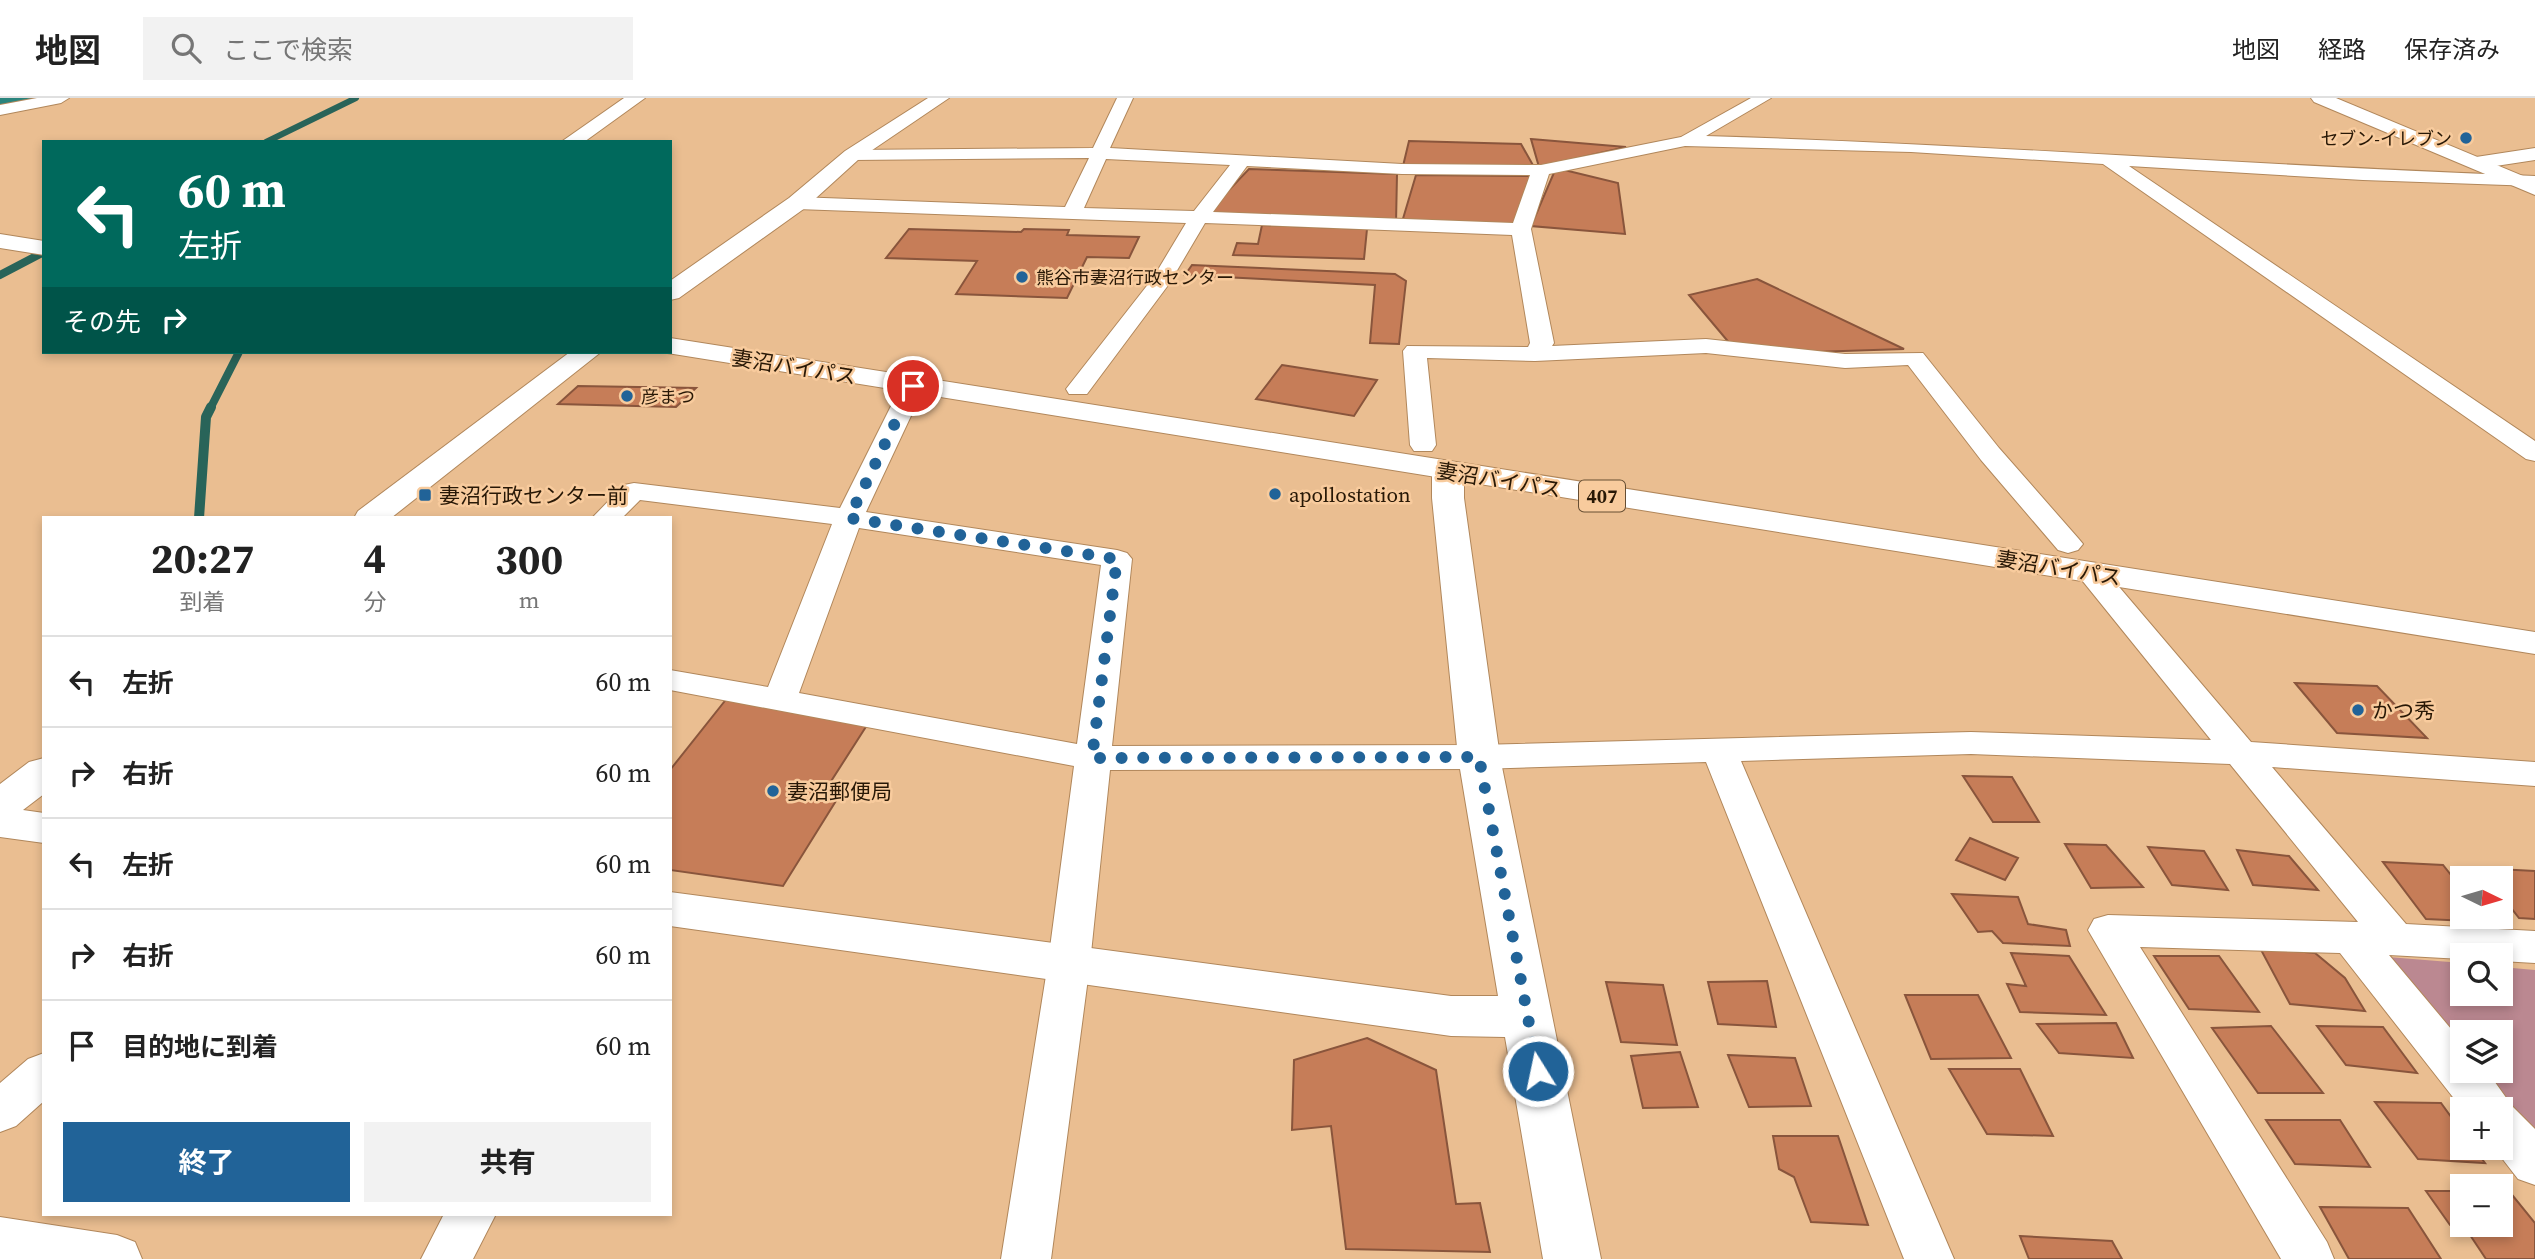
<!DOCTYPE html>
<html lang="ja">
<head>
<meta charset="utf-8">
<style>
  body { margin:0; font-family:"Source Serif 4","Noto Sans JP",serif; background:#f2f2f2; color:#222; height:100vh; display:flex; flex-direction:column; font-size:26px; white-space:nowrap }
  * { box-sizing:border-box; margin:0 }
  p { font-size:23px; color:#767676 }
  .icon { flex:none; width:38px; height:38px; fill:none; stroke:currentColor; stroke-width:2; stroke-linecap:round; stroke-linejoin:round }
  .map { position:relative; flex:1; overflow:hidden }
  .details { position:absolute; left:42px; top:418px; width:630px; height:700px; display:flex; flex-direction:column; background:#fff; border-radius:0px; box-shadow:0 4px 10px #0003 }
  .details>* { flex:none }
  .top-card { position:absolute; left:42px; top:42px; width:630px; height:214px; border-radius:0px; box-shadow:0 4px 10px #0003; background:#00695c; color:#fff; overflow:hidden }
  .needle { width:46px; rotate:95deg }
  .tools { position:absolute; left:2450px; top:768px; display:grid; gap:14px }
  .tools a { display:grid; place-items:center; width:63px; height:63px; border-radius:0px; background:#fff; box-shadow:0 4px 10px #0003; font-size:35px }
  .pin { position:absolute; display:grid; place-items:center; width:60px; height:60px; color:#fff; margin:-30px; border:4px solid #fff; border-radius:50%; box-shadow:0 2px 7px #0007 }
  .me { position:absolute; width:77px; margin:-38px; rotate:350deg; stroke-linejoin:round; filter:drop-shadow(0 0 5px #0008) }
  .turn { display:flex; align-items:center; gap:24px; height:147px; padding:0 21px; font-size:32px }
  .turn .icon { width:91px; height:91px; stroke-width:2.5 }
  .turn b { display:block; font-size:49px; line-height:60px }
  .then { display:flex; align-items:center; height:66px; padding:0 21px; background:#0003; gap:14px; font-size:26px }
  .eta { display:flex; justify-content:space-evenly; align-items:center; height:119px; text-align:center }
  .eta b { font-size:42px; font-weight:700; line-height:49px }
  .cta { display:flex; gap:14px; margin-top:auto; padding:14px 21px }
  .cta a { flex:1; height:80px; border-radius:0px; background:#216398; color:#fff; font-size:28px; font-weight:700; line-height:80px; text-align:center }
  .cta a+a { background:#f2f2f2; color:#222 }
  ul { padding:0; list-style:none }
  li { display:flex; align-items:center; gap:21px; height:91px; padding:0 21px; border-top:2px solid #e0e0e0 }
  li div { flex:1 }
  li b { display:block; font-size:26px }
  li em { font-style:normal }
  header { display:flex; align-items:center; gap:42px; box-sizing:border-box; height:98px; padding:0 35px; background:#fff; border-bottom:2px solid #e0e0e0 }
  header strong { font-size:33px }
  nav { display:flex; gap:38px; margin-inline-start:auto; font-size:24px }
  .search { width:490px; height:63px; background:#f2f2f2; display:flex; align-items:center; gap:18px; box-sizing:border-box; padding:0 24px; border-radius:0px; color:#767676; font-size:26px }
  .map>svg:first-child { display:block }
  .green { fill:#bb8891 }
  .lines { fill:none; stroke-linecap:round; stroke-linejoin:round }
  .stream-far2 { stroke:#296459; stroke-width:6 }
  .stream-far1 { stroke:#296459; stroke-width:8 }
  .stream { stroke:#296459; stroke-width:10 }
  .river { fill:#2a847d; fill-rule:evenodd }
  .building { fill:#c67d58; stroke:#89553c; stroke-width:2 }
  .street-casing { stroke:#b1875b; stroke-width:2 }
  .secondary-casing { stroke:#b1875b; stroke-width:2 }
  .primary-casing { stroke:#b1875b; stroke-width:2 }
  .highway-casing { stroke:#b1875b; stroke-width:2 }
  .street { fill:#fff; fill-rule:evenodd }
  .secondary { fill:#fff; fill-rule:evenodd }
  .primary { fill:#fff; fill-rule:evenodd }
  .highway { fill:#fff; fill-rule:evenodd }
  .route { stroke:#216398; stroke-width:12; stroke-dasharray:0 21.6 }
  .poi-dot { fill:#216398; stroke:#f8cb9d; stroke-width:2.5 }
  .labels { text-anchor:middle; dominant-baseline:central; stroke-width:5; stroke-linejoin:round; paint-order:stroke }
  .far-poi-label { font-size:18px; fill:#281806; stroke:#f8cb9d; text-anchor:start }
  .shield { fill:#f8cb9d; stroke:#664e33; stroke-width:2 }
  .shield-label { font-size:19px; font-weight:bold; fill:#281806 }
  .street-label { font-size:21px; fill:#281806; stroke:#f8cb9d }
  .poi-label { font-size:21px; fill:#281806; stroke:#f8cb9d; text-anchor:start }
</style>
</head>
<body>
<header>
<strong>地図</strong>
<div class="search"><svg class="icon" aria-label="search" viewBox="0 0 24 24"><circle cx="10" cy="10" r="6"/><path d="M15 15l6 6"/></svg>ここで検索</div>
<nav><a>地図</a><a>経路</a><a>保存済み</a></nav>
</header>
<div class="map">
<svg width="2535" height="1161" viewBox="0 0 2535 1161">
  <rect width="100%" height="100%" fill="#eabe91"/>
  <path class="green" d="M2388 859 2462 865V896H2501V869L2535 872V1036L2483 973H2501V934H2462V948Z"/>
  <g class="lines">
    <path class="stream-far2" d="M266 44 356 0"/>
    <path class="stream-far1" d="M0 177 44 154
      M210 311 239 254"/>
    <path class="stream" d="M199 420 206 319 211 309"/>
    <path class="river" d="M0 0H48L43 7 0 16Z"/>
  </g>
  <path class="building" d="M1531 41 1626 49 1539 69Z
    M1409 43 1521 46 1534 69 1403 68Z
    M1556 70 1618 85 1625 136 1531 128Z
    M1249 71 1397 76 1396 125 1206 116Z
    M1416 77 1537 78 1516 129 1402 124Z
    M1262 127 1367 131 1364 161 1233 157 1237 145 1258 146Z
    M909 131 1021 134 1024 131 1069 132 1067 137 1139 139 1129 160 1087 159 1067 200 956 196 977 163 886 160Z
    M1192 167 1395 176 1406 183 1399 246 1370 245 1375 187 1185 177Z
    M1757 181 1904 251 1813 254 1731 247 1689 197Z
    M1282 267 1377 282 1354 318 1256 301Z
    M578 288 696 290 676 309 558 306Z
    M2295 585 2377 588 2427 640 2337 635Z
    M728 599 869 624 828 688 844 690 783 788 670 772V672Z
    M1963 678 2012 679 2039 724H1993Z
    M1970 740 2018 760 2005 782 1956 762Z
    M2065 746 2106 747 2143 789 2091 790Z
    M2148 749 2204 753 2228 792 2172 787Z
    M2237 752 2289 758 2318 792 2253 787Z
    M2383 764 2443 767 2462 791V819H2485L2489 824 2426 821Z
    M2478 770 2535 773V821L2519 820 2501 797V780H2487Z
    M1952 796 2018 799 2028 826 2066 832 2070 848 2003 845 1992 833 1978 834Z
    M2260 850 2315 855 2345 880 2365 913 2290 906Z
    M2011 855 2069 858 2106 917 2020 914 2007 886 2026 888Z
    M2154 858H2219L2259 914 2189 911Z
    M1767 883 1776 929 1718 926 1708 884Z
    M1606 884 1663 887 1677 947 1621 944Z
    M1905 897H1978L2011 960 1931 961Z
    M2116 925 2133 960 2059 955 2037 926Z
    M2271 928 2323 995H2258L2212 930Z
    M2317 928 2383 929 2417 975 2346 967Z
    M1367 940 1436 972 1456 1106 1480 1105 1490 1154 1346 1151 1331 1028 1292 1032 1294 962Z
    M1680 954 1698 1009 1643 1010 1631 958Z
    M1728 957 1795 960 1811 1008 1749 1009Z
    M1949 971H2020L2053 1038 1987 1036Z
    M2375 1004 2441 1005 2462 1034V1050H2474L2485 1065 2418 1061Z
    M2266 1022H2340L2370 1069 2295 1066Z
    M1773 1038H1838L1868 1127 1811 1124 1794 1079 1779 1071Z
    M2426 1093H2462V1127H2501V1093H2509L2535 1125V1161H2486L2468 1134 2450 1127Z
    M2320 1109 2408 1110 2441 1161H2349Z
    M2020 1138 2112 1143 2122 1161H2029Z"/>
  <g class="lines">
    <g class="street-casing">
      <path id="street" d="M37 0H69L61 5 0 17V7Z
        M1117 0H1133L1110 50 1402 66 1541 67 1681 39 1751 0H1771L1706 38C1983 46 2258 68 2535 78V88L2363 82 2129 68 2535 343V363L2526 361 2103 66 1911 54 1685 48 1549 76 1531 131 1554 245 1552 248 1706 241 1845 256 1923 255 1999 350 2078 440 2083 446 2078 452 2068 455 2058 452 1981 362 1908 267 1845 270 1706 255 1535 263 1427 260 1436 347 1432 353H1414L1410 347 1403 253 1407 248 1528 249 1530 245 1512 137 1205 125 1169 186 1087 296H1069L1066 291 1153 180 1186 125 797 111 788 105 797 99 1065 109 1089 60 852 62 843 57 852 52 1093 50ZM1106 61 1230 67 1194 113 1084 110ZM1247 68 1402 76 1530 77 1513 125 1213 114Z
        M913 281 922 283 925 288 866 414 1117 452 1127 455 1132 461 1112 648 1479 647 1971 634 2211 642 2077 476 2081 470 2092 467 2103 470 2251 644 2535 664V688L2272 669 2406 826 2535 833V865L2501 863V858H2462V861L2389 857 2462 944V973H2487L2512 1008 2535 1031V1087L2518 1081 2494 1050H2501V1012H2463L2340 855 2140 849 2327 1144 2334 1161H2281L2088 832 2094 821 2108 817 2358 824 2230 666 1971 656 1741 663 1954 1161H1904L1706 664 1479 671 1110 672 1090 865 1051 1161H1001L1048 865 1074 668 670 592V572L768 589 832 426 640 402 622 420H592L624 387 634 385 840 410 901 288 904 283ZM859 430 1101 467 1077 646 799 595Z
        M44 955V1003L16 1028 0 1034V985L28 961Z
        M444 1116H496L473 1161H421Z
        M0 1119 117 1137 135 1144 142 1161H0Z"/>
    </g>
    <g class="secondary-casing">
      <path id="secondary" d="M624 0H645L584 44H561Z
        M928 0H949L859 61 805 110 679 200 670 202V183L789 100 845 53Z
        M2535 50V62L2476 71 2466 65 2476 59Z
        M570 254H601L391 420H354L358 413Z
        M1448 365 1459 367 1464 374V400L1500 659 1601 1161H1543L1505 939 1451 938 670 828V794L1451 898H1498L1458 659 1432 400V374L1437 367Z
        M44 660V696L23 712 44 715V745L0 739V686L29 664Z"/>
    </g>
    <g class="primary-casing">
      <path id="primary" d="M2311 0H2336L2535 83V97L2314 4Z"/>
    </g>
    <g class="highway-casing">
      <path id="highway" d="M0 136 44 143V157L0 150Z
        M670 240 2535 534V556L661 254H670Z"/>
    </g>
    <use href="#street" class="street"/>
    <use href="#secondary" class="secondary"/>
    <use href="#primary" class="primary"/>
    <use href="#highway" class="highway"/>
  </g>
  <g class="lines">
    <path class="route" d="M913 288 849 420 1117 461 1092 660 1479 659 1538 973"/>
  </g>
  <g class="poi-dot">
    <circle cx="2466" cy="40" r="7"/>
    <circle cx="1022" cy="179" r="7"/>
    <circle cx="627" cy="298" r="7"/>
    <circle cx="1275" cy="396" r="7"/>
    <rect x="418" y="390" width="14" height="14" rx="3.5"/>
    <circle cx="2358" cy="612" r="7"/>
    <circle cx="773" cy="693" r="7"/>
  </g>
  <g class="labels">
    <g class="far-poi-label">
      <text x="2452" y="40" text-anchor="end">セブン-イレブン</text>
      <text x="1036" y="179">熊谷市妻沼行政センター</text>
      <text x="641" y="298">彦まつ</text>
    </g>
    <rect class="shield" x="1579" y="382.5" width="46" height="31" rx="5"/>
    <g class="shield-label">
      <text x="1602" y="398">407</text>
    </g>
    <g class="street-label">
      <text transform="translate(794 269) rotate(9)">妻沼バイパス</text>
      <text transform="translate(1499 382) rotate(9)">妻沼バイパス</text>
      <text transform="translate(2059 470) rotate(9)">妻沼バイパス</text>
    </g>
    <g class="poi-label">
      <text x="1289" y="396">apollostation</text>
      <text x="439" y="397">妻沼行政センター前</text>
      <text x="2372" y="612">かつ秀</text>
      <text x="787" y="693">妻沼郵便局</text>
    </g>
  </g>
</svg>
<div class="tools">
<a><svg class="needle" viewBox="-14 -14 28 28"><path d="M0-13l5 13h-10z" fill="#e53935"/><path d="M0 13l5-13h-10z" fill="#767676"/></svg></a>
<a><svg class="icon" aria-label="search" viewBox="0 0 24 24"><circle cx="10" cy="10" r="6"/><path d="M15 15l6 6"/></svg></a>
<a><svg class="icon" aria-label="layers" viewBox="0 0 24 24"><path d="M12 4l9 5-9 5-9-5zM3 14l9 5 9-5"/></svg></a>
<a>+</a>
<a>−</a>
</div>
<div class="pin" style="left:913px;top:288px;background:#d93025"><svg class="icon" aria-label="arrive" viewBox="0 0 24 24"><path d="M6 21V4h12l-3 4 3 4H6"/></svg></div>
<svg class="me" style="left:1538px;top:973px" viewBox="-20 -20 40 40"><circle r="17" fill="#216398" stroke="#fff" stroke-width="3"/><path d="M0-11L8 9 0 5-8 9z" fill="#fff"/></svg>
<div class="top-card">
<div class="turn"><svg class="icon" aria-label="left" viewBox="0 0 24 24"><path d="M17 20v-9H6M10 6l-5 5 5 5"/></svg><div><b>60 m</b>左折</div></div>
<div class="then">その先<svg class="icon" aria-label="right" viewBox="0 0 24 24"><path d="M7 20v-9h11M14 6l5 5-5 5"/></svg></div>
</div>
<section class="details">
<div class="eta">
<div><b>20:27</b><p>到着</p></div>
<div><b>4</b><p>分</p></div>
<div><b>300</b><p>m</p></div>
</div>
<ul>
<li><svg class="icon" aria-label="left" viewBox="0 0 24 24"><path d="M17 20v-9H6M10 6l-5 5 5 5"/></svg><div><b>左折</b></div><em>60 m</em></li>
<li><svg class="icon" aria-label="right" viewBox="0 0 24 24"><path d="M7 20v-9h11M14 6l5 5-5 5"/></svg><div><b>右折</b></div><em>60 m</em></li>
<li><svg class="icon" aria-label="left" viewBox="0 0 24 24"><path d="M17 20v-9H6M10 6l-5 5 5 5"/></svg><div><b>左折</b></div><em>60 m</em></li>
<li><svg class="icon" aria-label="right" viewBox="0 0 24 24"><path d="M7 20v-9h11M14 6l5 5-5 5"/></svg><div><b>右折</b></div><em>60 m</em></li>
<li><svg class="icon" aria-label="arrive" viewBox="0 0 24 24"><path d="M6 21V4h12l-3 4 3 4H6"/></svg><div><b>目的地に到着</b></div><em>60 m</em></li>
</ul>
<div class="cta"><a>終了</a><a>共有</a></div>
</section>
</div>
</body>
</html>
